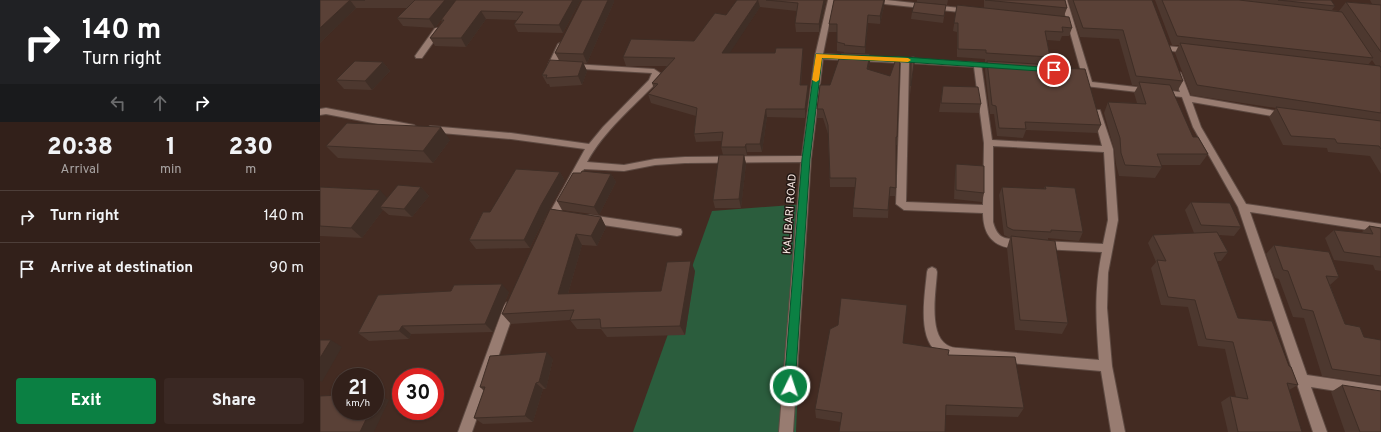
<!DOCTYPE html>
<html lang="en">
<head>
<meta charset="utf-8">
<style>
  body { margin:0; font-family:Overpass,sans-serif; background:#3a2823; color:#f1f3f6; height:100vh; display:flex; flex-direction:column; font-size:15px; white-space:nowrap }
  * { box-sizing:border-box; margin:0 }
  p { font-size:13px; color:#a8a3a2 }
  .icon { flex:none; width:22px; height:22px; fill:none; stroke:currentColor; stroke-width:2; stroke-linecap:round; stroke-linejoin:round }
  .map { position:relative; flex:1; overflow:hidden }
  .sheet { display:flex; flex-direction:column; background:#32201a; width:320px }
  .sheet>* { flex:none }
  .guide { background:#202124; color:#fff; overflow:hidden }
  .speed { position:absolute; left:12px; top:368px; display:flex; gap:8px; font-size:20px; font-weight:700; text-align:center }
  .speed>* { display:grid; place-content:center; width:52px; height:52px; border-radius:50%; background:#32201a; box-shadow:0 1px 3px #0004,0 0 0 1px #4d3e39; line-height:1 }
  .speed small { font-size:10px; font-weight:400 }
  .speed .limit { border:6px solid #d22; background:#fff; color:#111 }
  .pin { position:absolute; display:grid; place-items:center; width:34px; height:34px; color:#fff; margin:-17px; border:2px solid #fff; border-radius:50%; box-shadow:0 1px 4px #0007 }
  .me { position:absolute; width:44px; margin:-22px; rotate:4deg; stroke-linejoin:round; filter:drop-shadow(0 0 3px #0008) }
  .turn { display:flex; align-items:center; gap:14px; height:84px; padding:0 16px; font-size:18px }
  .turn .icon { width:52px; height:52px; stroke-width:2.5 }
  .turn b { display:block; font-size:28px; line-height:34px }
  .lanes { display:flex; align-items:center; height:38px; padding:0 16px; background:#0003; justify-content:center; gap:20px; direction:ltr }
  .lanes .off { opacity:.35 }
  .eta { display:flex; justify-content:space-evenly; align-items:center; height:68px; text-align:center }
  .eta b { font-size:24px; font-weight:800; line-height:28px }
  .cta { display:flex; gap:8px; margin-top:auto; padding:8px 16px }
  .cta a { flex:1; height:46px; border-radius:4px; background:#0b8043; color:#fff; font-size:16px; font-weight:800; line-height:46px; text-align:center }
  .cta a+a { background:#3a2823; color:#f1f3f6 }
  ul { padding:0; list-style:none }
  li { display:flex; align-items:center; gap:12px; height:52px; padding:0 16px; border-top:1px solid #4d3e39 }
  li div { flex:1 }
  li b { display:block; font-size:15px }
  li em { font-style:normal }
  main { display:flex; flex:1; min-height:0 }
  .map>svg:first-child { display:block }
  .green { fill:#2b5d3d }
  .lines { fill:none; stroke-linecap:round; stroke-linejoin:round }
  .street-casing { stroke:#5e4a42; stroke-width:2 }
  .street { fill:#987c71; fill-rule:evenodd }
  .wall { fill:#4d382f; fill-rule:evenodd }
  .shaded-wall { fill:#3f2e26 }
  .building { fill:#5a4137; stroke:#3f2e26 }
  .route { fill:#0b8043; stroke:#07532c }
  .slow { fill:#f59e0b }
  .labels { text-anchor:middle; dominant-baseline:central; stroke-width:3; stroke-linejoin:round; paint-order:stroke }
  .street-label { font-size:11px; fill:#f5e5df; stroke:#221713 }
</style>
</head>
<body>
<main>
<section class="sheet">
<div class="guide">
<div class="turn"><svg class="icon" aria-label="right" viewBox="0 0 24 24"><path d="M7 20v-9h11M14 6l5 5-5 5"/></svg><div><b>140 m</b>Turn right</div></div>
<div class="lanes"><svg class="icon off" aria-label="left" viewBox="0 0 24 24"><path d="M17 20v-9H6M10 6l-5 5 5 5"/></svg><svg class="icon off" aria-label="ahead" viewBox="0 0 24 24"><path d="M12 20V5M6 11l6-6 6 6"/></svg><svg class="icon" aria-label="right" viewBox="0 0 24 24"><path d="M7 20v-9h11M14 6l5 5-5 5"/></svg></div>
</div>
<div class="eta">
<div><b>20:38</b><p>Arrival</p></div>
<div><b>1</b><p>min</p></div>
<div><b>230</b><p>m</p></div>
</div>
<ul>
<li><svg class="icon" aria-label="right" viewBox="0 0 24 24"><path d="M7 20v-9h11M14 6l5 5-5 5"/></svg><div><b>Turn right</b></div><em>140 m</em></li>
<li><svg class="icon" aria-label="arrive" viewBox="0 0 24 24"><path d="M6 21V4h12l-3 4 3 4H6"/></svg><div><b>Arrive at destination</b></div><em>90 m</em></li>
</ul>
<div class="cta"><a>Exit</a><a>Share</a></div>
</section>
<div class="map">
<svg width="1061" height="432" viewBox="0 0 1061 432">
  <rect width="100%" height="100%" fill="#432b22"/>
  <path class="green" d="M485 204 476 432H313L392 211Z"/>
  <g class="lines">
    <g class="street-casing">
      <path id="street" d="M508 0H514L503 54 661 63 672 140 782 146 773 112 774 110H780L793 149 798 220 788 273 787 308 792 366 805 432H791L781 371 632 358C627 357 621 355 617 352 597 337 605 294 607 272L608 269 612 267 616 269 617 272C616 290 608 334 627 345 630 347 635 348 639 348L779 360C776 321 774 290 782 252L722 249 718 248 717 245 718 242 722 241 783 244 788 220 784 152 673 146V222C679 244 689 236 706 242L707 245 706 248C701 250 695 249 690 248 671 245 663 232 663 213L584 210 576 204 581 63 503 59 491 159 473 432H459L481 162 365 163 335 165 304 171 264 169 234 224H226L225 221 265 149 191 139 110 132 106 129 110 126 191 133 269 144 283 127 329 80 332 73 229 67 228 65 238 44 242 42 246 44 237 63 334 69 340 73 336 83C312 108 284 131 267 162L304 165 335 159 365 157 482 156 495 56ZM589 63 654 67 664 143 663 205 586 202Z
        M543 0H566L649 9 653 11 649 13 546 2Z
        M741 0H747L772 82 860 92 853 73 857 71 861 73 870 96 967 113 968 115 964 118 872 102 881 127 926 204 1061 224V232L930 212 987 375 1061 386V398L991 387 1007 432H993L918 207 873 127 862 97 765 86Z
        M115 28H121L122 30 102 58H96L95 56Z
        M845 46 870 48 874 50C868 54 850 52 844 48Z
        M6 108 94 125 98 128 94 131 6 114 0 115V109Z
        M270 215 357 228 361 229 362 232 361 235 357 236 270 223 266 222 265 219 266 216Z
        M190 301 194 303 196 306 152 432H138L184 306 186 303Z"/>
    </g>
    <use href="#street" class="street"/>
  </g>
  <path class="wall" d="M0 0H260V1L243 33 198 32 194 24 197 20 166 19 146 47 115 46 110 38 122 22 121 20 124 16 115 28 83 26 77 18 87 8H36L0 43Z
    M262 0H294V2L267 63H263L267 71 262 85 230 87 229 84H227L222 75 239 60 235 53Z
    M417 0H506L499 32H476L475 23 477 11 440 7 409 53 483 56 481 85 489 93 485 118 447 117 442 152H427V155H403L401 147 402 141 376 142 374 134 376 116 331 103 328 94 334 89 332 83 347 66H306L303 57 374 41 406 15Z
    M597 0H628L627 5 609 3 625 12 623 23 591 19 592 12 597 2Z
    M664 0H745L747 8 744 16 752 28 749 36H742L740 41 727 40 730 57 728 65 732 68 781 125 777 133 706 130 703 138 677 136 674 114H670L665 70 667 62H665V59L637 57V32L633 31 637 5 664 8Z
    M748 0H832L863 81 858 90H852L873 137 888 154 880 165H841L842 167 835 178 799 176 796 164 794 149 784 113 788 102 817 103 814 93 818 86 812 85 799 39 760 37Z
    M835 0H1011L1015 6 1012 10 1020 11H1019L1026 2 1052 4 1050 0H1061V174L1050 156 1008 152 1007 148 963 145 949 117 956 108 871 95 855 53 859 45H852ZM1052 60 1056 66 1048 65Z
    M564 6 560 24 548 23 545 54 550 63 548 70 577 137V145H576V188L575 196H569L568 218 533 217V208L535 187H510L508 134 503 118H497V109L510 85 524 53V52L517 51V32H509V24Z
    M591 56H595L590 95V65Z
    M63 62 70 71 52 90 24 89 16 80Z
    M623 86 661 104 659 113 619 112Z
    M130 140 113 163 18 158 6 146Z
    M424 155 426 164 421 208H395L393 200Z
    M636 164 664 193 662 202 634 199 635 173Z
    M240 172 245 181 227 213 210 248 156 249 149 240 170 212Z
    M291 174 296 182 279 215 242 210 237 201Z
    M725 186 763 232 759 241 728 238V240L748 323 742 334 695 330 687 248 690 238 684 235 679 195 682 187 724 189Z
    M0 187 67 198 101 187 109 196 92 217 69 215 63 210 42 238 0 236Z
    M871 202 921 227 914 236 899 235 908 252 901 261H897L918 318 969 366 978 385 969 390 982 432H908L901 402 910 396 916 397 905 349 878 346 868 307 841 305 831 268 836 262 828 243 833 235 874 233 865 210Z
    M230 209 281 217 286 227 277 246 262 245 248 294 341 291 375 271 365 335 287 337 281 329H257L250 320 191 324 182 314Z
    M1049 226 1061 228V271L1055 270 1053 265 1014 260 1005 238 1014 230 1041 233Z
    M954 245 1019 277 1010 285 1025 324 1044 337 1061 340V385L1002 376 984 318 973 317 959 279 955 278 946 254Z
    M189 292 173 332 91 334 89 339 49 341 38 333Z
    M583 343 628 355 704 408 698 417 626 415 520 422 496 418 495 409Z
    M233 359 226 389H223L213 422 163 424 154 418 164 391 160 387Z
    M1022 385 1061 432H1025L1011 392Z"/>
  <path class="shaded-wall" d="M30 0 36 8 0 43V28Z
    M125 0H136L115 28 109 19Z
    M253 0H260V1L243 33 239 25Z
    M288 0H294V2L267 63 263 54Z
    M438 0 440 7 404 62 402 53Z
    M504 0H506L499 32V24Z
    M564 0H565L564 6 560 24V16Z
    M161 11 166 19 146 47 141 38Z
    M548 15V23L545 55V47Z
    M483 48V56L480 93V85Z
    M550 54V63L546 78 547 69Z
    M63 62 70 71 52 90 45 81Z
    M263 62 267 71 262 85 258 76Z
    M488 85 489 93 485 118V109Z
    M446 109 447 117 442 152 440 144Z
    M121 127 130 140 113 163 103 151Z
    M426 144 427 152V155L425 147Z
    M424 155 426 164 421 208 419 199Z
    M240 172 245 181 227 213 210 248 204 240 221 205Z
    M291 174 296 182 279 215 274 207Z
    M101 187 109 196 92 217 84 209Z
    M60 190 70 201 60 207 63 210 42 238 31 228Z
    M281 217 286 227 277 246 271 236Z
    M256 234 262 245 245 304 238 294Z
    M371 261 375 271 365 335 360 326Z
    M182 284 189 292 173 332 165 324Z
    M82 326 91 334 89 339 79 331Z
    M11 340 22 347 2 382 0 381V358Z
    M227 352 233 359 226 389 219 382Z
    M216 383 223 389 213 422 205 416Z
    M58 394 69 400 54 432H40L50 411H55V401Z"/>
  <path class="building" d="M0 0H45H30L0 28Z
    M95 0H125L109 19 77 18Z
    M136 0H253L239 25 194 24 203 12 161 11 141 38H110L124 20H121Z
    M262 0H288L263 54 235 53Z
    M417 0H438L402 53H455L456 48H483L480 85H488L485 109H446L440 144H426L425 147H401L403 132 374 134 377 108 328 94 338 84 332 83 355 58 303 57 311 39 374 41 395 13 406 15Z
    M446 0H504L499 24 475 23 478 3Z
    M514 0H564L560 16 548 15 545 47 524 45 525 44 517 42V24H509Z
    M665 0H745L747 8Z
    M753 0H832L863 81 816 76 803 30 763 28Z
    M842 0H919L1022 12 1053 58 857 36Z
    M958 0H1011L1015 6Z
    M595 2 626 5 624 16 592 12Z
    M1026 2 1061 5V52Z
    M637 5 749 17 752 28 742 27 743 32 725 31 730 57 666 53V50L638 49V23H634Z
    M860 43 1060 66 1061 68V113L877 85Z
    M521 53 550 54 547 69 570 76 577 56H580L577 137H576V188L570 187 568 210 533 208 536 178H510L508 125 503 109H497L500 85H510Z
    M591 56H595L591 86Z
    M230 60 263 62 258 76 226 78 227 75H222Z
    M35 61 63 62 45 81 16 80Z
    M667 61 732 65V68L765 69 781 125 705 122 706 129 679 128 676 106 672 105Z
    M819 82 850 85 873 137H878L888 154H837L842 167 805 165 801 153 800 138 788 102 826 104Z
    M623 86 658 87 661 104 621 103Z
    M956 107 1061 121V149L1059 146 1017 143 1015 139 971 136Z
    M27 123 121 127 103 151 6 146Z
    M399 155H424L419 199 393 200Z
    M636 164 664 166V193L636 190Z
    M196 169 240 172 221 205 204 240H149L163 212H170Z
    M262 171 291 174 274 207 237 201 253 173H261Z
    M78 185 101 187 84 209 60 207Z
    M725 186 755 188 763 232 731 230V232L693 230 687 227 682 187 726 189Z
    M0 187 60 190 31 228 0 226Z
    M871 202 910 203 921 227 881 225Z
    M230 209 281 217 271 236 256 234 238 294 341 291 347 262 371 261 360 326 281 328 280 319 250 320 254 310 182 314Z
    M1049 226 1061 228V257L1024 252 1014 230 1053 234Z
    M897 232 908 252 894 253 918 318 952 321 969 366 971 367 978 385 967 383 982 432H918L910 396 928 399 913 342 886 339 875 300 848 297 837 260 846 261 833 235Z
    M691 236 735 241 748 323 700 320Z
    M954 245 1009 252 1019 277 1006 276 1025 324 1040 327 1044 337 1061 340V376L1012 369 993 311 982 309 968 271 963 270Z
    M182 284 165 324 82 326 79 331 38 333 58 295 131 291 134 285Z
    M521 298 587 305 583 343 629 350 628 355 695 357 704 408 626 405 625 432H519L522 413 495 409 510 329 518 325Z
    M0 340H11L0 358Z
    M227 352 219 382 216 383 205 416 154 418 165 387H160L170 356Z
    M1022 385 1061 391V432H1040Z
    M55 394H58L55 401Z
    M21 395V411H50L40 432H0V396Z"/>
  <path class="route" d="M496 54 585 57 734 68 738 70 734 72 585 62 502 58 490 159 475 386 474 390 470 392 466 390 464 386 482 159Z"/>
  <path class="slow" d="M496 54 588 58 591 60 588 62 502 58 499 80 496 82 492 80Z"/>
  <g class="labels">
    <g class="street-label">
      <text transform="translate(470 214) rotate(-86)">KALIBARI ROAD</text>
    </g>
  </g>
</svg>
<div class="speed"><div>21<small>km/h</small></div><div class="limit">30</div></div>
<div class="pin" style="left:734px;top:70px;background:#d93025"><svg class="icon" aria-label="arrive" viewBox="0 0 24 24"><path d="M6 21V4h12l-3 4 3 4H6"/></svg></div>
<svg class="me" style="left:470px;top:386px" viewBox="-20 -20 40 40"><circle r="17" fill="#0b8043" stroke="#fff" stroke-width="3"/><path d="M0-11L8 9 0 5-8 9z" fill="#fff"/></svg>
</div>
</main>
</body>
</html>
